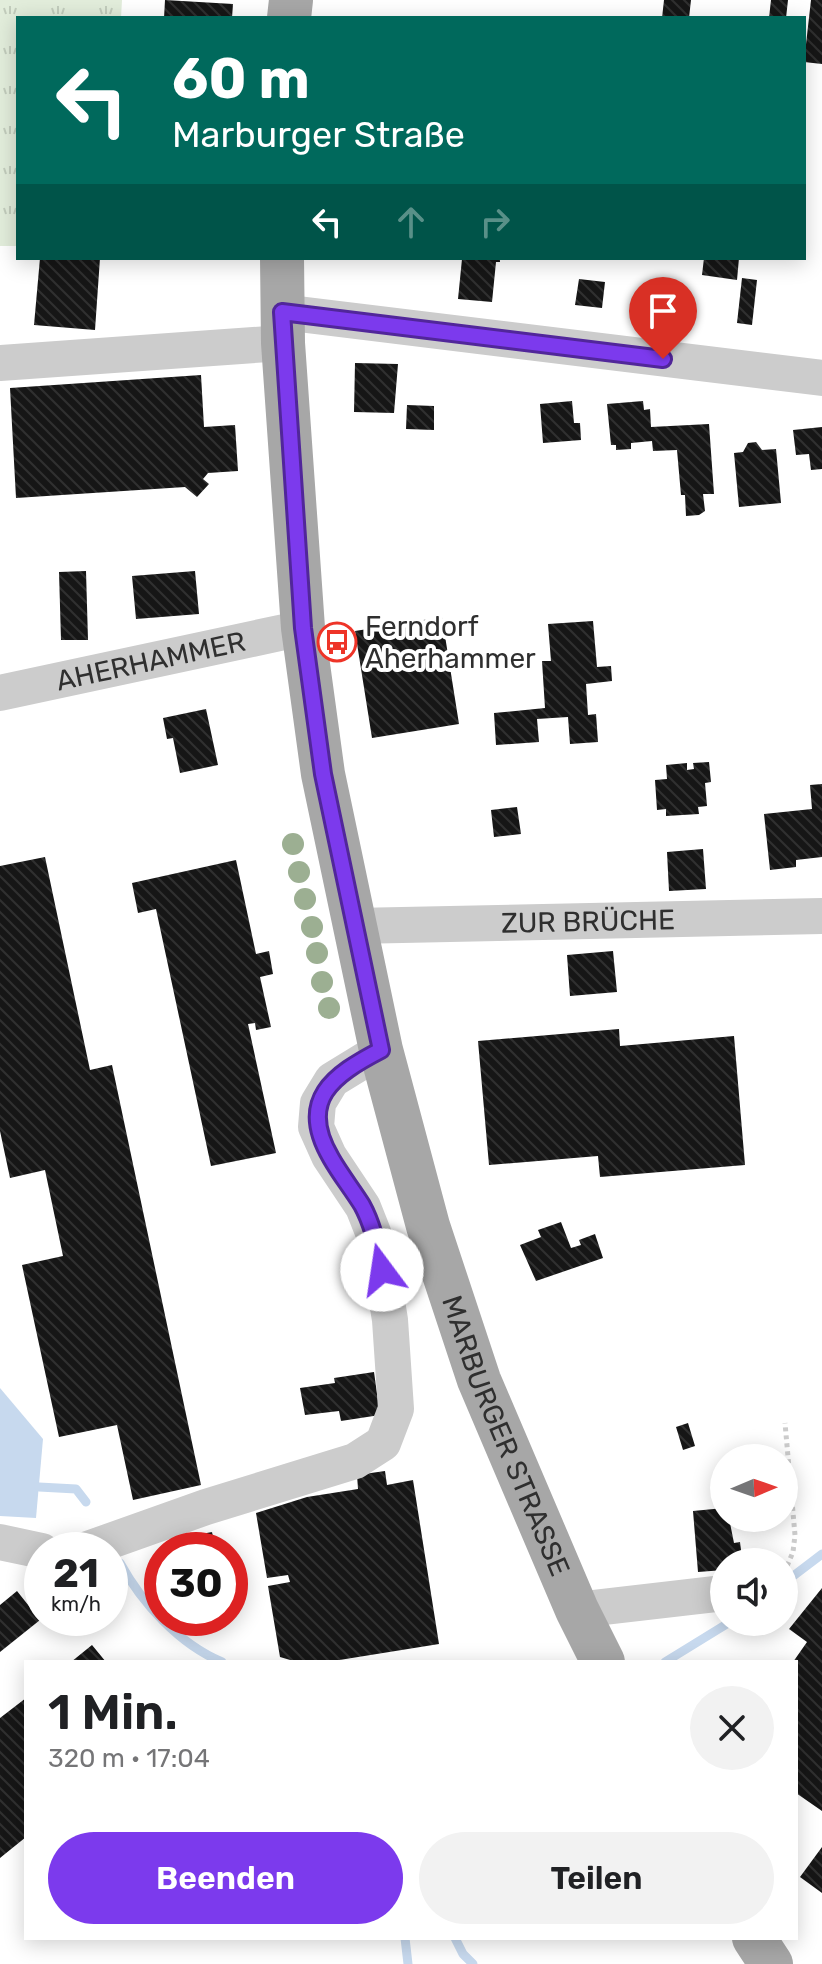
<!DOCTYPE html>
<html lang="de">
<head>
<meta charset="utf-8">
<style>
  body { margin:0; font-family:Rubik,sans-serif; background:#f2f2f2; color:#202124; height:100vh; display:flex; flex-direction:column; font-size:30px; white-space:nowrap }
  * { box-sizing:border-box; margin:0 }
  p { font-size:26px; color:#757577 }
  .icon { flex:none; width:44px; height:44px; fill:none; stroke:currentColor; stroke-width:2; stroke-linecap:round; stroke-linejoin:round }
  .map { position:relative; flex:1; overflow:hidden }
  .side { position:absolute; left:24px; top:1660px; width:774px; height:280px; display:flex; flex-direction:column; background:#fff; border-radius:0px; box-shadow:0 4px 20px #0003 }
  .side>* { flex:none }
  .banner { position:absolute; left:16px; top:16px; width:790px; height:244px; border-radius:0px; box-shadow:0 4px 20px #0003; background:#00695c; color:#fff; overflow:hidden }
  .needle { width:52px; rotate:88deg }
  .tools { position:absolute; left:710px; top:1444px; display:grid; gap:16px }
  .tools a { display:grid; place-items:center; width:88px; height:88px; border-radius:50%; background:#fff; box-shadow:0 4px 20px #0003; font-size:40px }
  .speed { position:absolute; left:24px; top:1532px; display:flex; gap:16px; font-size:40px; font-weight:700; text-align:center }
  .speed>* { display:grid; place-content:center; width:104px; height:104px; border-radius:50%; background:#fff; box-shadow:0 4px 20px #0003; line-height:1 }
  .speed small { font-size:20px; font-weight:400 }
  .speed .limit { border:12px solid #d22; background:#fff; color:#111 }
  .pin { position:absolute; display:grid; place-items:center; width:68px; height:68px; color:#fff; margin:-82px -34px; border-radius:50% 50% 50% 0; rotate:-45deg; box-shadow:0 0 8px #0007 }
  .pin .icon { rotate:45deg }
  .me { position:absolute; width:88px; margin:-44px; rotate:346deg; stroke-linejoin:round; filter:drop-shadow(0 0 6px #0008) }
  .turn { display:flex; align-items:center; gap:28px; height:168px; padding:0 24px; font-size:36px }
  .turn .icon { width:104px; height:104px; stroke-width:2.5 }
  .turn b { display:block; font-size:56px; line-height:68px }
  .lanes { display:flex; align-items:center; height:76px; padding:0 24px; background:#0003; justify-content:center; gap:40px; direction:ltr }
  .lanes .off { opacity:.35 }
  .round { display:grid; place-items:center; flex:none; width:84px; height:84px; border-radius:42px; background:#f2f2f2 }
  .overview { display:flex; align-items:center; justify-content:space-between; height:136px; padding:0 24px }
  h1 { font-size:48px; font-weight:600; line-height:60px }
  .primary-button { display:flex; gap:16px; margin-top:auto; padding:16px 24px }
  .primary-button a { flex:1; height:92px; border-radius:48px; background:#7c3aed; color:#fff; font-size:32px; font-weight:600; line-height:92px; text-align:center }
  .primary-button a+a { background:#f2f2f2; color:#202124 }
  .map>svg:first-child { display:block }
  .grass { fill:url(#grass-tufts) }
  .water { fill:#c7d9ee }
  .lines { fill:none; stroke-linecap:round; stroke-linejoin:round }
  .stream { stroke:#c7d9ee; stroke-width:9 }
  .building { fill:url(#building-back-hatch) }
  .path { stroke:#ccc; stroke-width:5; stroke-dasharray:4 4; stroke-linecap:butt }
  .minor { stroke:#ccc; stroke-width:36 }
  .major { stroke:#a7a7a7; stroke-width:44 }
  .tree { fill:#9caf92 }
  .route-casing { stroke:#51269a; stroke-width:20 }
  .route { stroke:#7c3aed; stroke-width:14 }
  .labels { text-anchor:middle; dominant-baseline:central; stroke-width:8; stroke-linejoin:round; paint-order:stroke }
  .poi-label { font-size:28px; fill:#2f2f2f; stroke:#fff; text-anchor:start }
  .street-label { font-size:28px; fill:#2f2f2f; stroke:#fff }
</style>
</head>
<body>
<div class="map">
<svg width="822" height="1964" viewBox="0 0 822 1964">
  <defs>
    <pattern id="grass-tufts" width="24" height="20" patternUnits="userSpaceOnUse" patternTransform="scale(2)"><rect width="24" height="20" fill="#e2eddb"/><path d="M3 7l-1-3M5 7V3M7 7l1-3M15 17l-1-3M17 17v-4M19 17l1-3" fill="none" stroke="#c2ccbc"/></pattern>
    <pattern id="building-back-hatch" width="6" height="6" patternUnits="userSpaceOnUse" patternTransform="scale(2)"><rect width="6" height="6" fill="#161616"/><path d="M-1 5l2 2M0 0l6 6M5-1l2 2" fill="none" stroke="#303030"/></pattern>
  </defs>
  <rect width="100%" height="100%" fill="#fff"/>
  <path class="grass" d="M0 0H122L121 18H18V246H0Z"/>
  <path class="water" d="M0 1388 43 1439 36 1518 0 1516Z"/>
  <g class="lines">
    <path class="stream" d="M39 1487 76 1489 86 1502
      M120 1563C142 1603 179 1644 222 1662
      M784 1583 822 1554
      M665 1662 730 1622
      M405 1938 408 1964
      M455 1938 463 1954 473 1964"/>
  </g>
  <path class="building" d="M165 0 233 4 232 18H164Z
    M664 0H691L689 18H662Z
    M771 0H788L786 18H769Z
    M811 0H822V64L804 62Z
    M40 258H100L95 330 34 325Z
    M500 258V262H496L492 302 458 299 462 259Z
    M704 258H739L737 280 702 275Z
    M742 278 757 280 752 325 737 323Z
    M579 279 605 282 602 308 575 305Z
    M355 363 398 364 394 413 354 412Z
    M201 375 204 427 235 425 238 471 208 473 203 479 209 484 197 497 185 487 16 498 10 388Z
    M572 401 574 423H580L581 440 543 443 540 404Z
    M643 401 644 410 650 409 651 427 709 424 714 494H703L705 511 699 515 686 516 685 495H681L677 450 653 451 652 441 631 443V449L616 450V445H611L607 404Z
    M407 405 434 406V430L406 429Z
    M822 427V469L811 470 809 454 796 455 793 430Z
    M756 442 762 450 776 449 781 503 739 507 734 453 743 452 748 443Z
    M86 571 88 640H61L59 572Z
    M195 571 199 614 136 619 132 576Z
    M442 617 459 724 372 738 355 631Z
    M593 621 597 667 611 666 612 681 586 684 588 715 596 714 598 742 570 744 568 717 537 719 539 742 496 745 494 713 545 708 542 661H551L548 624Z
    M206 709 218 765 180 773 173 738 167 739 163 718Z
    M709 762 711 782 705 783 707 806 698 807 699 814 666 816V809L657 810 655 780 667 779 666 765 687 763V770L694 769 693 763Z
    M822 784V857L796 860V867L770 870 764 814 812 809 810 785Z
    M517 807 521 834 494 837 491 810Z
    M703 849 706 889 669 891 667 852Z
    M45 857 90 1070 112 1065 201 1485 133 1500 117 1425 59 1437 22 1265 63 1256 45 1170 10 1178 0 1131V866Z
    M236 860 256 954 269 951 273 974 260 977 271 1027 256 1030 255 1023 248 1024 276 1153 211 1166 156 909 138 913 132 883Z
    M613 951 617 992 570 996 567 955Z
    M619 1029 620 1046 734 1036 745 1165 600 1177 598 1156 489 1165 478 1041Z
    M561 1222 571 1248 581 1245 579 1240 595 1234 603 1258 536 1281 520 1245 541 1237 538 1230Z
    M374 1372 380 1415 341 1421 339 1411 305 1415 300 1388 335 1383 334 1378Z
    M688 1423 695 1446 683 1450 676 1427Z
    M385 1471 387 1485 413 1480 439 1644 327 1662H297L280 1657 268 1586 290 1582 288 1575 267 1578 256 1513 307 1497 358 1489 357 1475Z
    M724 1508V1518H729L734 1543 740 1542 742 1558 735 1559 736 1562H724V1570L698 1572 693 1511Z
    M212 1532 216 1550H172L170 1540Z
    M822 1588V1811L796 1793V1662H793L807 1642 789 1629Z
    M17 1591 40 1620 0 1652V1605Z
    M92 1645 106 1662H71Z
    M26 1698V1837L0 1858V1718Z
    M822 1847V1893L800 1877Z"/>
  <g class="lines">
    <path class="path" d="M784 1573 793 1552 795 1535 785 1423"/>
    <g class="minor">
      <path d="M282 312 822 378"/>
      <path d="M0 363 283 343"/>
      <path id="s1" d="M0 693 303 628"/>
      <path id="s2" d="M354 926 822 916"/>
      <path d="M0 1542 42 1551"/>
      <path d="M85 1550 206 1507 355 1461 383 1443 396 1409 390 1320 378 1245 363 1207 329 1156 316 1127 318 1103 332 1080 381 1050"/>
      <path d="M577 1610 724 1593"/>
    </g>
    <g class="major">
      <path d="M289 18 291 0"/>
      <path id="s3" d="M282 258 283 343 303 628 323 774 381 1050 428 1226 479 1380 577 1610 603 1662"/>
      <path d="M754 1938 771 1964"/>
    </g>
  </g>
  <g class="tree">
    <circle cx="293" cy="844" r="11"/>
    <circle cx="299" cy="872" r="11"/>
    <circle cx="305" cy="899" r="11"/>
    <circle cx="312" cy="927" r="11"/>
    <circle cx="317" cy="953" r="11"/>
    <circle cx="322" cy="982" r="11"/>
    <circle cx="329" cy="1008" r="11"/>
  </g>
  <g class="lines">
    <g class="route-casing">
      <path id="route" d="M382 1270C378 1247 373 1225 362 1205 352 1189 340 1174 331 1158 297 1100 333 1075 381 1050L323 774 303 628 282 312 663 359"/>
    </g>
    <use href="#route" class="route"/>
  </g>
  <defs>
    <g id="bus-ring" transform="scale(2)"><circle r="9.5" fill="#fff" stroke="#ee3428" stroke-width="1.5"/><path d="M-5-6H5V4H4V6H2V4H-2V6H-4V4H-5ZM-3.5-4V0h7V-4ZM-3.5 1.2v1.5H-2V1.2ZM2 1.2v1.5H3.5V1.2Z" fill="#ee3428"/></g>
  </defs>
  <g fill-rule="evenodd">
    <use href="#bus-ring" x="337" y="642"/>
  </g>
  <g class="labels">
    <g class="poi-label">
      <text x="365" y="626">Ferndorf<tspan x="365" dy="32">Aherhammer</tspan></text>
    </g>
    <g class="street-label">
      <text stroke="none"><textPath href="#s1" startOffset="154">AHERHAMMER</textPath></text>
      <text stroke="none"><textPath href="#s2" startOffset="234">ZUR BRÜCHE</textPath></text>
      <text stroke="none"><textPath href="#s3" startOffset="1206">MARBURGER STRASSE</textPath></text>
    </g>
  </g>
</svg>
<div class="tools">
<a><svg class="needle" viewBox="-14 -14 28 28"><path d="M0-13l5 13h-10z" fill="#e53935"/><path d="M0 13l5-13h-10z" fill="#757577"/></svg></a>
<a><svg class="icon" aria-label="sound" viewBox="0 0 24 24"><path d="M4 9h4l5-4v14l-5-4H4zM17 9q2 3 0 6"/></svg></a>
</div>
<div class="speed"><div>21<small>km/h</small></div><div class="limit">30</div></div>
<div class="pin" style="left:663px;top:359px;background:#d93025"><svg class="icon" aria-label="arrive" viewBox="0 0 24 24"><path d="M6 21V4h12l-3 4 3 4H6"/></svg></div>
<svg class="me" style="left:382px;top:1270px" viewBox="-20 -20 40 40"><circle r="19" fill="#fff"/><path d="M0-13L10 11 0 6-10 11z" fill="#7c3aed"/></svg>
<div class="banner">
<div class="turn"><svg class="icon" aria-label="left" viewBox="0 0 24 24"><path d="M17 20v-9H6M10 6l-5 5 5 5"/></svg><div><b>60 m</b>Marburger Straße</div></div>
<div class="lanes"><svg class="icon" aria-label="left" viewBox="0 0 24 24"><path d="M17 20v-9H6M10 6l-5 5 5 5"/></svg><svg class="icon off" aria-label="ahead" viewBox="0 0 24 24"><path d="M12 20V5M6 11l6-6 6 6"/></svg><svg class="icon off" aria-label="right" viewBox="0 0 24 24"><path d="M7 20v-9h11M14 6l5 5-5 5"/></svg></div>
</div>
<section class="side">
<div class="overview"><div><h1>1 Min.</h1><p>320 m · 17:04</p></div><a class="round"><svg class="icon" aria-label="close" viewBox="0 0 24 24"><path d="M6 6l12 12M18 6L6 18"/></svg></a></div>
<div class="primary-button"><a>Beenden</a><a>Teilen</a></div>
</section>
</div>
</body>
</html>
